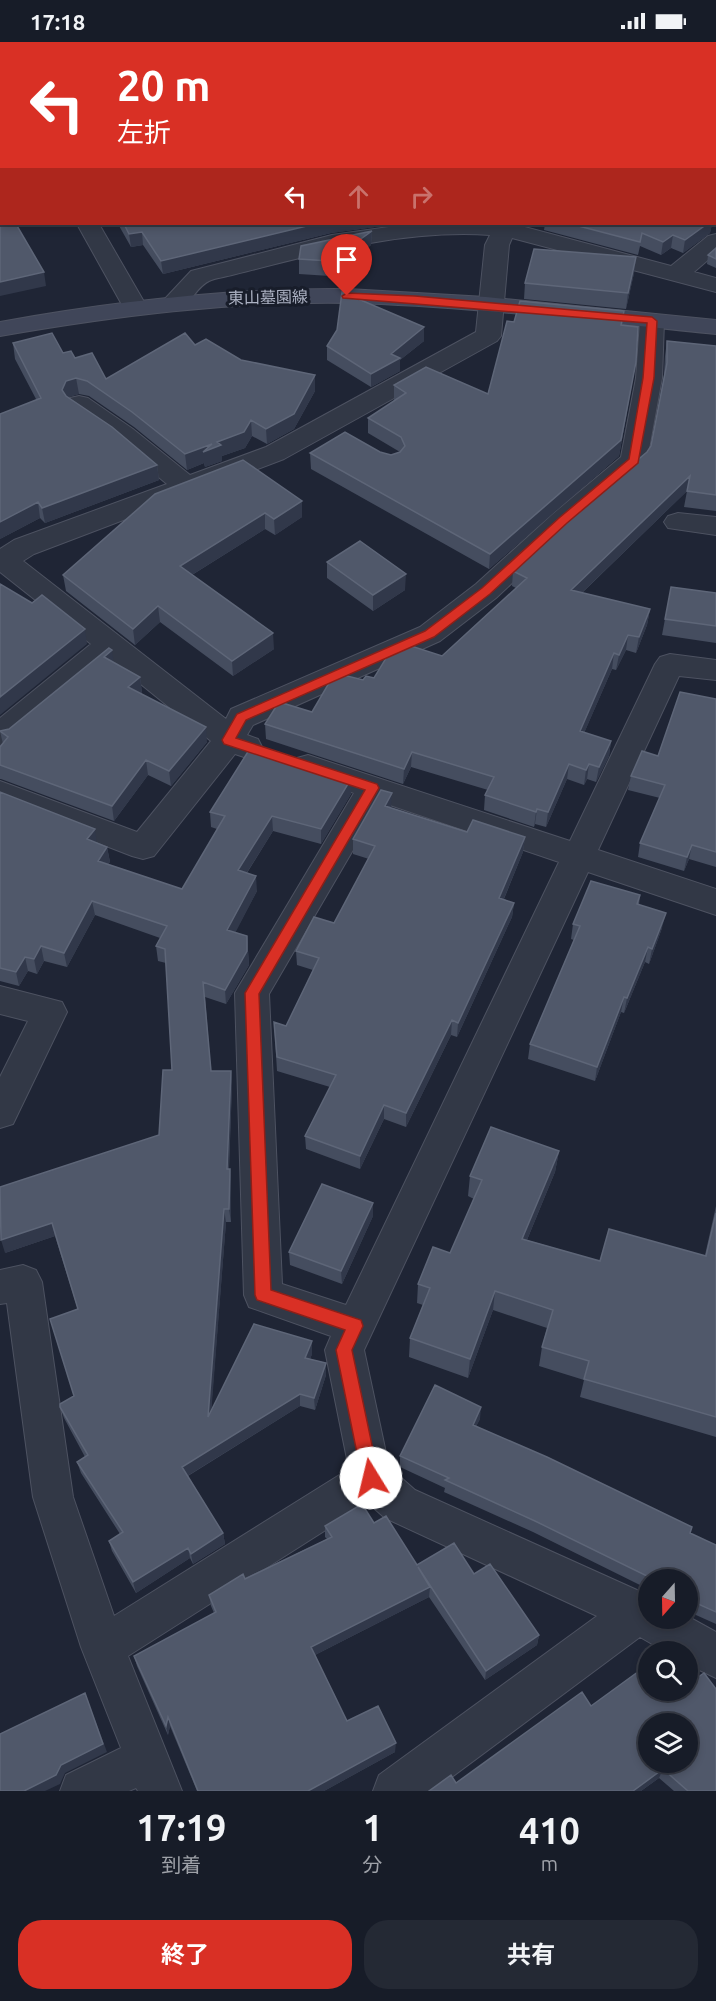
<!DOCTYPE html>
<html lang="ja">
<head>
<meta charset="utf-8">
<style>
  body { margin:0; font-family:Ubuntu,"Noto Sans JP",sans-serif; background:#242934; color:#f1f3f6; height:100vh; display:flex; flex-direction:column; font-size:22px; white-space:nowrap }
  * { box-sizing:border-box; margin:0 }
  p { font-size:20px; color:#9ea1a8 }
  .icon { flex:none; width:33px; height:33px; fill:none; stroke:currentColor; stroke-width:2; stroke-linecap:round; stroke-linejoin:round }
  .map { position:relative; height:1749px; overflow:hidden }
  .sheet { display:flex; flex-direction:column; background:#171c28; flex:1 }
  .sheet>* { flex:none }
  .banner { position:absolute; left:0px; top:0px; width:717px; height:183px; box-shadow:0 3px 9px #0003,0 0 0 2px #363a45; background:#d93025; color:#fff; overflow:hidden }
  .needle { width:39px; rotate:200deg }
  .buttons { position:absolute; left:638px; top:1527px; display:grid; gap:12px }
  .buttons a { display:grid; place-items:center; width:60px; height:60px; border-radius:50%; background:#171c28; box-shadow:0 3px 9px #0003,0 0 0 2px #363a45; font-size:30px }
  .pin { position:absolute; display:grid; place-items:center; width:51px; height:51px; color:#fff; margin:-62px -26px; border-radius:50% 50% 50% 0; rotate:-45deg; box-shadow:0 0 6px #0007 }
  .pin .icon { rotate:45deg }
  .me { position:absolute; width:66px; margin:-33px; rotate:351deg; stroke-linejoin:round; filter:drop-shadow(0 0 4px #0008) }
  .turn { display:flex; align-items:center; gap:21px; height:126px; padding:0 18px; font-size:27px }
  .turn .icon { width:78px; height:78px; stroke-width:2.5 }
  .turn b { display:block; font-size:42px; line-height:51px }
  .lanes { display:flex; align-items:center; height:57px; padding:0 18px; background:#0003; justify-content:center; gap:30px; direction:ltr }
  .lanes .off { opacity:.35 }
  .eta { display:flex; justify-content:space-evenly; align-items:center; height:102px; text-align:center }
  .eta b { font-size:36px; font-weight:700; line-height:42px }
  .action { display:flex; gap:12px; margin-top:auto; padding:12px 18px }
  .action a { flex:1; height:69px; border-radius:24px; background:#d93025; color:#fff; font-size:24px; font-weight:700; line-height:69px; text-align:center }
  .action a+a { background:#242934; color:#f1f3f6 }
  .status { display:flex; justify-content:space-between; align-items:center; height:42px; padding:0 30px; background:#171c28; direction:ltr }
  .status svg { height:16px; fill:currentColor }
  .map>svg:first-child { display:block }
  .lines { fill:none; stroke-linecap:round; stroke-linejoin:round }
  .street-casing { stroke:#4d5261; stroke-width:2 }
  .secondary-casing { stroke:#4d5261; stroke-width:2 }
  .street { fill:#323846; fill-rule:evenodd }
  .secondary { fill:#404659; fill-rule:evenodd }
  .wall { fill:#454d5f }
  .shaded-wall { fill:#31384a }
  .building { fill:#50586a; stroke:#5e6678; stroke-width:1.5; fill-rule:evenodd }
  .route { fill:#d93025; stroke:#8d1f18; stroke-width:1.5 }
  .labels { text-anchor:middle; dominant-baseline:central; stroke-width:6; stroke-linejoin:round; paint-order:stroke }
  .far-street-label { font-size:16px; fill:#acb2c3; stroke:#181d2a }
</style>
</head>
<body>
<div class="status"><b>17:18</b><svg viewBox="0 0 49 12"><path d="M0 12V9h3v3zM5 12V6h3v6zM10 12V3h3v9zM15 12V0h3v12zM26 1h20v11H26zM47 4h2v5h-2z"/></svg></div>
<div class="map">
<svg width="716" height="1749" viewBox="0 0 716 1749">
  <rect width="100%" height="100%" fill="#1f2535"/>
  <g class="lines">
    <g class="street-casing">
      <path id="street" d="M562 0H584L561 2Z
        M77 182H99L147 265 144 270 135 272 126 270Z
        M410 182H522L521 184 671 224 708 194 716 192V211L694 230 716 236V250L512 196 509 203 501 294 497 299 284 417 34 512 23 519 226 677 231 667 420 585 476 542 553 472 621 415 636 336 640 279 643 274 652 272 661 274 664 279 662 336 647 418 643 424 573 484 496 556 440 599 253 683 247 693 258 697 262 705 258 713 247 716 235 712 154 814 143 817 132 814 0 763V739L137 790 211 699 111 618 11 700 0 703V676L91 602 0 530V507L14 498 167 442 115 399 70 368 66 362 70 356 79 354 88 356 133 387 190 433 266 405 476 290 485 203 490 193C403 187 315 212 232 233 225 235 215 236 209 239 191 248 191 272 165 265L162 260 191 229 332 193Z
        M678 471 716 475V493L668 486 664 480 668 474Z
        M670 612 716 618V638L679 634 598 808 716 847V873L588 830 364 1308 389 1425 415 1448 648 1553V1576H687V1574L716 1590V1636L687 1622V1610H666L640 1595 433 1749H373L379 1733 597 1574 385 1476 368 1461 128 1614 182 1749H138L136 1746 129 1749H60L66 1733 121 1706 81 1605 33 1455 7 1261 0 1262V1228L23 1223 36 1228 42 1240 73 1455 114 1574 349 1427 325 1308 331 1294 249 1265 244 1253 235 951 354 751 297 732 293 724 297 716 308 713 570 799 655 622 660 615ZM381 760 559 820 346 1263 282 1242 269 952Z
        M0 944 62 960 67 970 13 1082 0 1086V1035L28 979 0 972Z"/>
    </g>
    <g class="secondary-casing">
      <path id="secondary" d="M348 247 486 255 716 278V292C594 280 471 264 349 261 231 259 115 274 0 294V280C116 259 231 246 348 247Z"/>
    </g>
    <use href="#street" class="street"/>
    <use href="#secondary" class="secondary"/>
  </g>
  <path class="wall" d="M604 0H716V101V2H606Z
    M118 182H397L331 191 163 232 143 203 131 205Z
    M545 182H712L710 191 683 211 671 206 661 213 640 204 638 213 544 188Z
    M372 189 371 203 330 234 299 232V217Z
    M716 206V226L707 222 708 213Z
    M636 215 634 231 626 267 524 257 525 241Z
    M624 269 623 283 636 320 619 414 489 527 311 427 310 411 380 410 391 413 400 410 368 391V376L394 359V343L488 352 514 280Z
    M424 285V299L400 318V329L371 345 327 318V304Z
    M667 299 716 304V469L684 465 687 449 582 551 650 567 647 583 636 611 626 608 616 628 612 627 584 691 611 699 609 714 596 740 587 737 584 743 567 737 546 785 535 782 534 785 484 768 485 753 488 748 411 725 403 742 266 697 265 682 312 670 363 638 374 636 442 614 516 546 512 544 513 529 647 410 651 404 664 333 665 314Z
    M13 301 63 311 75 316 106 337 195 303 241 318 315 333V349L294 387 267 402 252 394 245 406 222 414V419L205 425 204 421 187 428 134 385 89 354 79 352 68 355 157 423 159 438 45 481 40 476 0 497 36 357 15 317Z
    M155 452 302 475 275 493 265 487 192 533 274 607 233 634 160 580 135 603 66 549 63 533Z
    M327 520 405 548 373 569 327 536Z
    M671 545 716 551V601L662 593Z
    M113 620 140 635 142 651 141 652 207 700 171 744 148 733 114 779 1 737H0V705L3 702 0 689 9 687Z
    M716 657V825L689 817 684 829 638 815 640 801 660 756 628 748 631 734 658 714Z
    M351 737V752L321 802 273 789 247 831 257 849 235 890 247 894 249 923 226 962 205 955 211 1029H231L232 1043 229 1127H230L231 1140V1180H226L211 1368 312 1312 310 1317 326 1321V1333L315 1368 300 1364 188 1434 223 1491 225 1502 193 1522 190 1516 136 1551 112 1509 109 1499 120 1492 81 1431 77 1420 85 1415 64 1376 60 1365 74 1355 78 1268 55 1194 5 1211 159 1093 172 1028 166 921 158 919 156 904 160 896 95 873 67 925 44 919 37 932 28 929 19 944 0 939V750L97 801 107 805 110 820 108 822 182 847 217 787 211 785 210 770Z
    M391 766 467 790 525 795 523 810 504 857 514 861 512 875 457 995 451 993 406 1085 384 1077 360 1127 306 1107 305 1094 330 1045 277 1029 274 980 286 984 313 928 297 923 296 909 334 881 369 817 353 812V797Z
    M640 853 639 863 662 886 649 922 645 920 624 971 621 970 595 1039 528 1017 530 1002 574 898 571 897 573 882Z
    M559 1109 555 1130 527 1198 600 1219 705 1213 716 1164V1395L580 1355 584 1338 539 1324 542 1305 547 1286 493 1268 468 1336 409 1315 410 1296 423 1263 417 1261 418 1242 450 1211 474 1157 468 1154 470 1134Z
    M373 1174 342 1242 290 1223 289 1210Z
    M480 1377 476 1384 690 1491 716 1503V1582L687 1569V1538H648V1547L533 1490 444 1450 445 1446 400 1425V1414Z
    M374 1481 417 1523 474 1532 539 1593 537 1603 485 1638 429 1555 315 1613 347 1679 395 1710 324 1749H197L170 1684 168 1693 137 1624 134 1614 214 1571 211 1564 209 1553 327 1497 325 1495V1484Z
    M591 1664 716 1749H674L659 1736 641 1749H429L456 1741Z"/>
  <path class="shaded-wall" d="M524 0H545L543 2H522Z
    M2 127V141L0 142V128Z
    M315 182H397L331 191 163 232 161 219Z
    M707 182H712L710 191 683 211 685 198Z
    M372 189 371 203 330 234V219Z
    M142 190 143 203 131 205 129 192Z
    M673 193 671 206 661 213 663 200Z
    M636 215 634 231 626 267 628 251Z
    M44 230 46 244 0 254V240Z
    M424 285V299L400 318V329L371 345V332L391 312Z
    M636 320 619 414 489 527 490 512Z
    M315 333V349L294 387 267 402 266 387Z
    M76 336 79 352 68 355 64 363 62 348 66 339Z
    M251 378 252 394 245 406 222 414V419L205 425 204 421 187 428 185 412 217 400Z
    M157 423 159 438 45 481 42 466Z
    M690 434 687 449 569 563 571 548Z
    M302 459V475L275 493 274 477Z
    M38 460 40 476 0 497V480Z
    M265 471V487L182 539 180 524Z
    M406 532 405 548 373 569V553Z
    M158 564 160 580 135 603 133 587Z
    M650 567 647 583 636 611 639 595Z
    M85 587 87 602 0 673V655Z
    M273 591 274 607 233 634 232 619Z
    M628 593 626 608 616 628 619 613Z
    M112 608 114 623 104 615Z
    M614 611 612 627 578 705 580 689Z
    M140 635 142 651 131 660 128 645Z
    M206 685 207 700 171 744 169 729Z
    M611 699 609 714 596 740 599 725Z
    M412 710 411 725 403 742 404 727Z
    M146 718 148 733 114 779 112 764Z
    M569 722 567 737 546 785 548 770Z
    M589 722 587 737 584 743 586 728Z
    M351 737V752L321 802V787Z
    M392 751 391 766 385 764Z
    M537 767 535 782 534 785 536 770Z
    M272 774 273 789 239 843 238 828Z
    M95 787 97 802 87 797Z
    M525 795 523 810 498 871 499 856Z
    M692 803 689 817 684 829 687 815Z
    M107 805 110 820 100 834 98 819Z
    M256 834 257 849 229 903 227 888Z
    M92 859 95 873 67 925 64 911Z
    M514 861 512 875 457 995 458 981Z
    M666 871 662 886 649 922 652 907Z
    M247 894 249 923 226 962 225 948Z
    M41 904 44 919 37 932 34 917Z
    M648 905 645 920 624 971 627 956Z
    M25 915 28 929 19 944 16 930Z
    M624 955 621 970 595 1039 597 1025Z
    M452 978 451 993 406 1085V1071Z
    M231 1029 232 1043 228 1140 227 1127Z
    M384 1063V1077L360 1127V1114Z
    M559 1109 555 1130 519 1217 522 1197Z
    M230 1127 231 1140V1180L229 1167Z
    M373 1161V1174L342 1242 341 1229Z
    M224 1167 226 1180 210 1387 208 1375Z
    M52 1181 55 1194 5 1211 1 1198Z
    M495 1249 493 1268 468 1336 470 1317Z
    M312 1299V1312L306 1328 305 1316Z
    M326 1321V1333L315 1368 314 1356Z
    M300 1352V1364L184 1436 182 1425Z
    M481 1365 480 1377 471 1395 473 1383Z
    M223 1491 225 1502 193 1522 191 1512Z
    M188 1506 190 1516 136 1551 133 1540Z
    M430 1545 429 1555 311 1615V1605Z
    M539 1593 537 1603 485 1638 486 1629Z
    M85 1651 107 1710 65 1731 60 1742 45 1749H24Z
    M168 1675 170 1684 168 1693 166 1684Z
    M396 1701 395 1710 324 1749H308Z
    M663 1727 659 1736 641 1749H633Z"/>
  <path class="building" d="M0 0H524L522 2H2V127L0 128Z
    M619 0H716V2H621Z
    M0 154 2 157V182H16L44 230 0 240Z
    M124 182H315L161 219 142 190 129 192Z
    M571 182H707L685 198 673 193 663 200 642 191 640 200Z
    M372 189 330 219 299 217 301 204Z
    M716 206V217L708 213Z
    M534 207 636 215 628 251 525 241Z
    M342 250 424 285 391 312 400 316 371 332 327 304 337 288Z
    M520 259 624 269 621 283 638 285 636 320 621 398 490 512 310 411 345 390 380 410 391 413 400 410 405 404 401 395 368 376 406 351 394 343 426 325 488 352 507 279 514 280Z
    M52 291 63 311 71 309 75 316 92 311 106 337 185 291 195 303 206 297 241 318 315 333 294 372 266 387 251 378 244 390 217 400 221 403 203 410 212 402 185 412 132 370 87 339 76 336 66 339 62 348 66 354 112 385 157 423 42 466 38 460 0 480V372L41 356 13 301Z
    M667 299 716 304V453L687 449 690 434 571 548 650 567 639 595 628 593 619 613 614 611 580 689 611 699 599 725 589 722 586 728 569 722 548 770 537 767 536 770 485 753 494 735 412 710 404 727 265 682 279 660 312 670 333 634 339 632 363 638 366 634 374 636 391 608 405 602 442 614 527 536 513 529 576 470 647 410 651 404 667 321Z
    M243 418 302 459 274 477 265 471 180 524 273 591 232 619 158 564 133 587 63 533 155 452Z
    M360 499 406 532 373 553 327 520Z
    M0 542 32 561 42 553 85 587 0 655Z
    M671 545 716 551V584L665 577Z
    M109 606 112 608 104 615 140 635 128 645 206 685 169 729 146 718 112 764 0 723V705L8 695 0 689 9 687Z
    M680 650 716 657V810L692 803 687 815 640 801 665 743 631 734 642 709 658 714Z
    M251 705 351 737 321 787 272 774 238 828 256 834 227 888 247 894V909L225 948 203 940 211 1029H231L227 1127H230L229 1167H224L208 1375 254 1282 312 1299 305 1316 326 1321 314 1356 300 1352 182 1425 223 1491 191 1512 188 1506 133 1540 109 1499 123 1490 77 1420 88 1413 60 1365V1362L74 1354 50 1277 78 1267 52 1181 1 1198 0 1145 159 1093 163 1028H172L165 907 156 904 167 884 92 859 64 911 41 904 34 917 25 915 16 930 0 926V750L95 787 87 797 107 805 98 819 182 847 225 774 210 770Z
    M381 748 392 751 385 764 467 790 473 778 525 795 499 856 514 861 458 981 452 978 406 1071 384 1063 360 1114 305 1094 336 1033 277 1015 274 980 286 984 319 916 296 909 314 875 334 881 375 804 353 797Z
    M591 839 640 853 637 862 666 871 652 907 648 905 627 956 624 955 597 1025 530 1002 580 884 573 882Z
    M491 1085 559 1109 522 1197 600 1219 609 1187 706 1214 716 1171V1375L584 1337 589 1319 542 1305 553 1268 495 1249 470 1317 410 1296 430 1246 418 1242 433 1205 450 1211 482 1138 470 1134Z
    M322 1142 373 1161 341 1229 289 1210Z
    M435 1343 481 1365 473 1383 547 1415 692 1485 690 1491 716 1503V1570L687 1557V1538H655L535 1479 445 1438 449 1436 400 1414Z
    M362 1462 374 1481 386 1474 417 1523 454 1501 474 1532 490 1522 539 1593 486 1629 418 1525 430 1545 311 1605 347 1679 378 1664 396 1701 308 1749H198L168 1675 166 1684 134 1614 216 1570 209 1553 243 1532 245 1537 332 1495 325 1484Z
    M646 1624 648 1627V1648H687V1643L704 1631 716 1647V1749H688L663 1727 633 1749H429L451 1733 456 1741 582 1650 591 1664ZM648 1682H687V1720H648Z
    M85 1651 103 1702 61 1723 56 1733 24 1749H0V1692Z"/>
  <path class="route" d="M347 251 415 254 652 275 657 279 654 336 638 421 567 481 490 552 434 595 246 678 236 696 377 742 379 746 259 952 271 1248 361 1278 363 1284 352 1308 379 1436 377 1442 371 1444 365 1442 362 1436 336 1308 345 1288 257 1258 255 1253 245 951 365 748 224 702 222 698 237 672 425 589 482 546 559 476 629 417 643 336 647 281 343 256 342 254Z"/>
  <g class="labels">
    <g class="far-street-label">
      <text transform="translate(268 255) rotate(-1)">東山墓園線</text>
    </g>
  </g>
</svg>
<div class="buttons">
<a><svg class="needle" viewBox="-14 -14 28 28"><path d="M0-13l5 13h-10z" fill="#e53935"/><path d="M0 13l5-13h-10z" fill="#9ea1a8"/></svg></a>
<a><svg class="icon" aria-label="search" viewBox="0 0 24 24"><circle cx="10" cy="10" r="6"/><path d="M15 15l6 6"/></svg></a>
<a><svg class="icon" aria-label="layers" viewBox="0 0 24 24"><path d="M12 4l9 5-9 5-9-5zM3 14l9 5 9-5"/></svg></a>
</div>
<div class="pin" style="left:347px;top:254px;background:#d93025"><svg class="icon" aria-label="arrive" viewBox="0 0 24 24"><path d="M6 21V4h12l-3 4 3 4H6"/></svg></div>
<svg class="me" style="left:371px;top:1436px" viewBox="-20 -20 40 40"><circle r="19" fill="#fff"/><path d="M0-13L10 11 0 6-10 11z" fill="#d93025"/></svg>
<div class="banner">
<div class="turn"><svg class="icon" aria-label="left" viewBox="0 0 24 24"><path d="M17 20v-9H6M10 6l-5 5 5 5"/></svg><div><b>20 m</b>左折</div></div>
<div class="lanes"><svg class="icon" aria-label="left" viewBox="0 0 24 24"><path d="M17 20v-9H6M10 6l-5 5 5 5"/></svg><svg class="icon off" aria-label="ahead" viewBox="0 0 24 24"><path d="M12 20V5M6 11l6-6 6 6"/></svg><svg class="icon off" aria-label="right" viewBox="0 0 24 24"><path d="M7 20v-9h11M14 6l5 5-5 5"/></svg></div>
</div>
</div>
<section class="sheet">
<div class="eta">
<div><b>17:19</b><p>到着</p></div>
<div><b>1</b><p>分</p></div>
<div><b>410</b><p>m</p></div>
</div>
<div class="action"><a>終了</a><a>共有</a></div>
</section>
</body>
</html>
